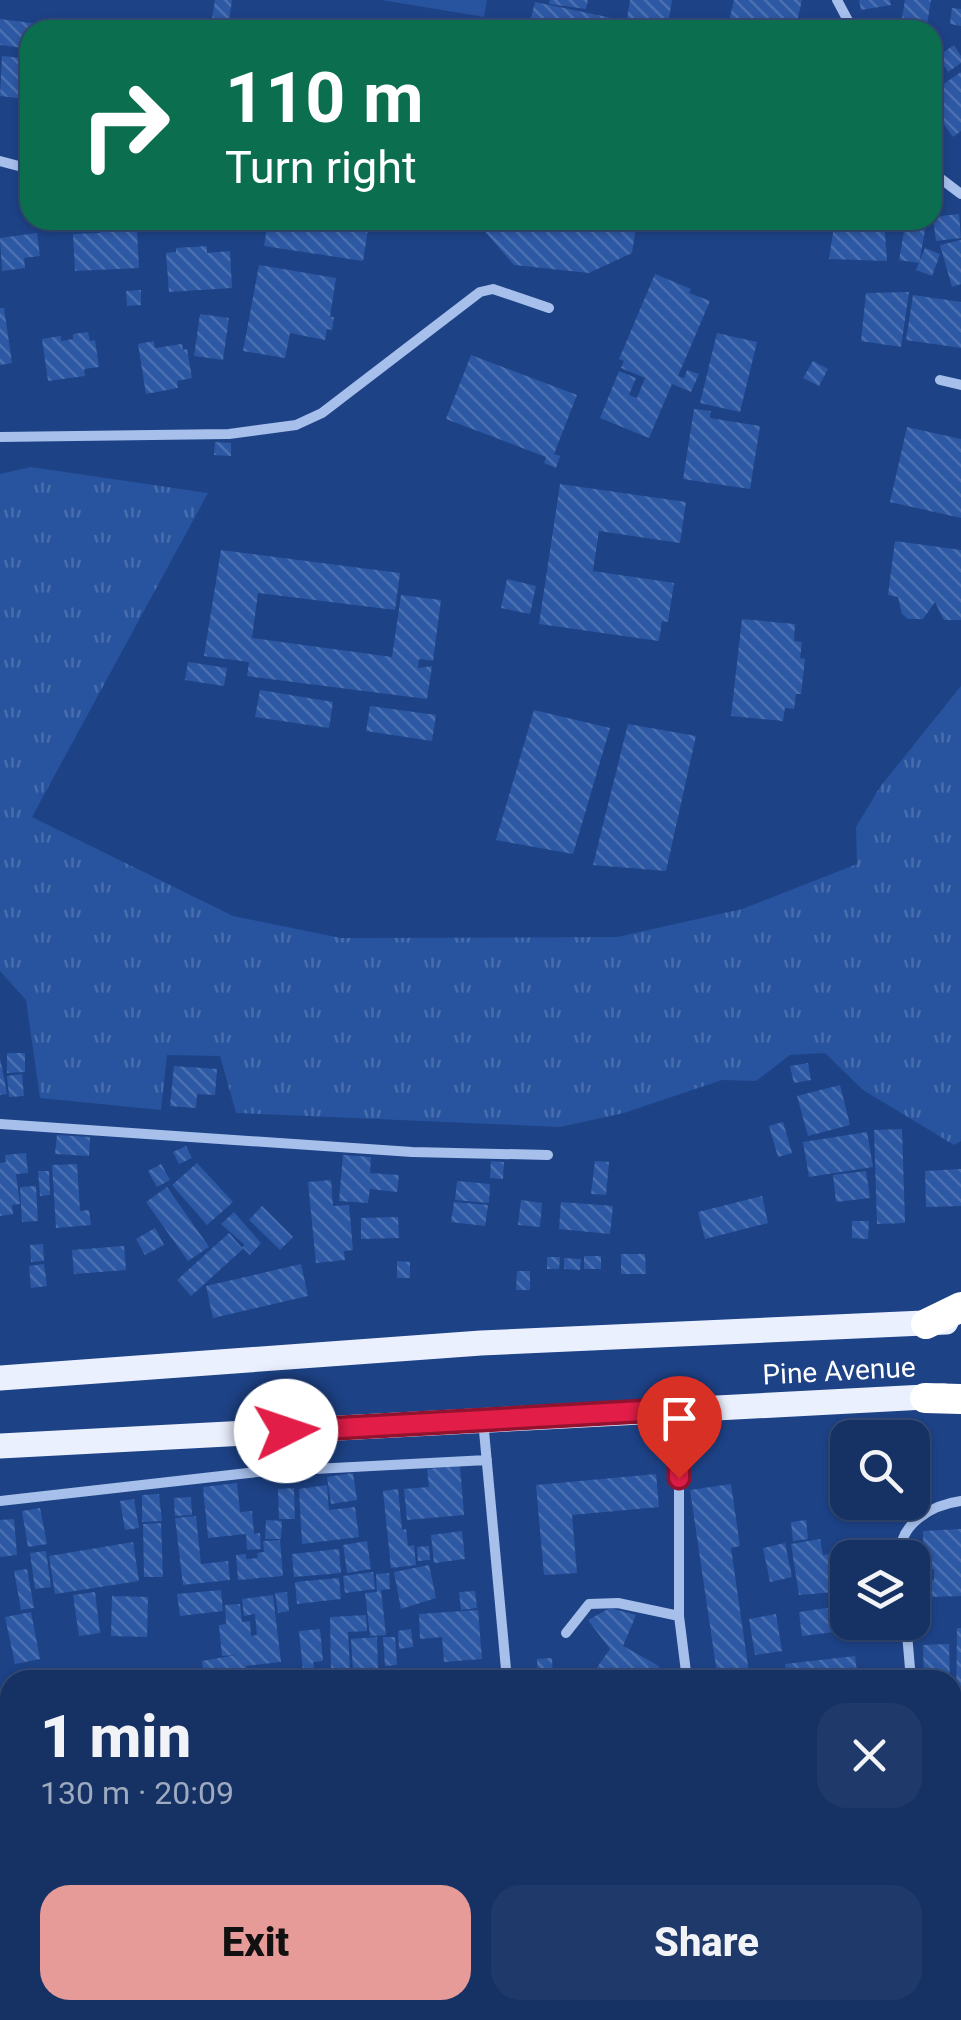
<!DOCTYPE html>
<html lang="en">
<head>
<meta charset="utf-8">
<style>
  body { margin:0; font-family:Roboto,sans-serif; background:#1f3a6a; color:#f1f3f6; height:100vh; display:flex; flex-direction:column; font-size:38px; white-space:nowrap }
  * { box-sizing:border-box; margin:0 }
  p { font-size:32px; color:#9eaabf }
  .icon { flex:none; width:55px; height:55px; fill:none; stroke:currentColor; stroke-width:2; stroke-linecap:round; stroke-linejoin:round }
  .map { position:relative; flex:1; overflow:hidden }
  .sheet { position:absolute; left:0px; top:1670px; width:962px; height:350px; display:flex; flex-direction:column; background:#163264; border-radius:30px 30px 0 0; box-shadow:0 2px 8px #0004,0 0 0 2px #354d78 }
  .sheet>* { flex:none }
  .hud { position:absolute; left:20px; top:20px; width:922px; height:210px; border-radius:30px; box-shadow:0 2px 8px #0004,0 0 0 2px #354d78; background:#0b6e4f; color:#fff; overflow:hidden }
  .controls { position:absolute; left:830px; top:1420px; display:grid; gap:20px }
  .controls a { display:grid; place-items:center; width:100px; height:100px; border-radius:20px; background:#163264; box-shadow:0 2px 8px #0004,0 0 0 2px #354d78; font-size:50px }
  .pin { position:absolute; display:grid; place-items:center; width:85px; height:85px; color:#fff; margin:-102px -42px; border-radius:50% 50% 50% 0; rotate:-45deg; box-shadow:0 0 10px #0007 }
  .pin .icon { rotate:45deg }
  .me { position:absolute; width:110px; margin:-55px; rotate:86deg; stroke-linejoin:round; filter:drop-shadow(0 0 8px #0008) }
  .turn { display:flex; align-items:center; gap:35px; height:210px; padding:0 40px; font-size:45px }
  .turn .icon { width:130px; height:130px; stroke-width:2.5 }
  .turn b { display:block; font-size:70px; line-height:85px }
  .round { display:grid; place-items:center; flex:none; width:105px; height:105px; border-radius:30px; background:#1f3a6a }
  .summary { display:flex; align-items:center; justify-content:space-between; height:170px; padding:0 40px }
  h1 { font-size:60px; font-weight:800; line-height:75px }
  .action { display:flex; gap:20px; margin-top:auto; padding:20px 40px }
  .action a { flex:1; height:115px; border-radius:30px; background:#e69b98; color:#111; font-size:40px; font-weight:800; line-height:115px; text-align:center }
  .action a+a { background:#1f3a6a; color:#f1f3f6 }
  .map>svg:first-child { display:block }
  .grass { fill:url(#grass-tufts) }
  .pitch { fill:#27539f }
  .building { fill:url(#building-back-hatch) }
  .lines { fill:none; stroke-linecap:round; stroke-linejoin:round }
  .street { stroke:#a6bfeb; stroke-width:10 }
  .primary { stroke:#eaf0fe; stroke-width:25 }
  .highway { stroke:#fff; stroke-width:30 }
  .route-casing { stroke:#92132f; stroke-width:25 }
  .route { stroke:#e11d48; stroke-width:18 }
  .labels { text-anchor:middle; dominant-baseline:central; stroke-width:10; stroke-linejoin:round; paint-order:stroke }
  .street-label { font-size:28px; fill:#fff; stroke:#1d4286 }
</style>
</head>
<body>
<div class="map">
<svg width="961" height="2020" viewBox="0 0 961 2020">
  <defs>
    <pattern id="grass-tufts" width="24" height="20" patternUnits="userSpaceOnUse" patternTransform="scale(2.5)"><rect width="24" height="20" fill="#27539f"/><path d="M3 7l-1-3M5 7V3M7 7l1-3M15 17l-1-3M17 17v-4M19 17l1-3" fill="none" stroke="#476dad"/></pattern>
    <pattern id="building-back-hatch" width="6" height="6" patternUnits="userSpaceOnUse" patternTransform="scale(2.5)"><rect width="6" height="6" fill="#2d58a4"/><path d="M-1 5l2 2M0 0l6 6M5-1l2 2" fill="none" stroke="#4c71b2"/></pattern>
  </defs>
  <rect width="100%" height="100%" fill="#1d4286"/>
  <path class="grass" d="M31 467 208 493 32 817 233 916 341 938 617 937 742 909 857 864 856 827 880 787 961 686V1141L954 1145 863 1090 825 1053 790 1055 756 1081 722 1080 624 1113 560 1127 236 1113 220 1056 167 1055 161 1110 40 1098 26 1000 0 971V474Z
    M961 1866V2020H47L46 2010H952L953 1867Z"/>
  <path class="pitch" d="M381 0H487L484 17Z"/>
  <path class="building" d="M215 0H232L229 21 212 19Z
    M550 0H588L586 9 549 4Z
    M630 0H672L668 24 627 18Z
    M734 0H802L795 30H727Z
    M859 0H890L891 5 861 10Z
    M905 0H931L926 30H900Z
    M535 2 660 28V30H528Z
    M952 8 961 9V26L950 24Z
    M0 19 47 25 46 30H30V49L0 45Z
    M50 21H68L67 30H49Z
    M954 45 961 56V63L948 72 938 56Z
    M2 56 30 59 26 99 0 96Z
    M961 72V131L953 137 932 108V92Z
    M959 214 961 238 936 241 933 217Z
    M268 220H355L353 227 368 229 363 261 264 246Z
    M482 220H637L632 253 589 273 514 265 481 227Z
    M809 220H831L830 231 808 230Z
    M835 220H884L887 261 829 259Z
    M906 220H927L919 263 899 260Z
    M128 224 129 231H137L139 268 75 271 73 234 100 233 99 226Z
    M37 233 40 256 24 258 25 268 2 271 0 238Z
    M961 240V284L952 287 940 245Z
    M207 246V253L230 251 232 288 169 292 166 253 176 252V248Z
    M925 248 940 254 932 276 916 270Z
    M259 265 336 278 330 317H334L332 330 327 329 325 340 290 333 285 358 243 351Z
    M655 274 691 289 689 293 710 301 678 376 684 378 687 370 699 374 691 392 672 384 649 438 600 418 619 371 636 378 629 395 637 398 645 378 621 368 624 361 619 359Z
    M141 290V305L127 306 126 291Z
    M909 292 901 347 861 341 866 293Z
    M913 295 961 302V348L906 340Z
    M0 308H4L12 363 0 365Z
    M200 314 229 318 223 360 194 356Z
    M88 332 90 341 95 340 99 367 84 369 85 376 48 381 42 339 61 336V341L73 339V334Z
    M717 333 757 342 740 412 700 403Z
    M154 341 155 348 182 344 183 350 187 349 192 378 177 381 178 388 146 394 138 344Z
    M471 355 577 395 554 454 560 456 556 468 544 463 546 457 446 419Z
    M813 361 828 369 819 386 803 378Z
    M694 409 711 411 710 418 760 426 750 489 683 479Z
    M907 427 961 439V518L890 502Z
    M215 442 231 443V456L214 455Z
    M560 484 686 502 680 543 599 531 593 571 674 583 668 622 662 621 659 641 539 624Z
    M895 541 961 550V620H944L935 602 923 619H908L902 614 898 597 888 595Z
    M221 550 400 573 395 610 258 593 252 638 392 657 401 595 441 600 433 661 419 659 418 668 432 666 427 699 247 676 249 662 204 656Z
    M507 579 536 586 530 614 501 608Z
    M742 619 795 624 794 641 802 642 800 658 805 659 801 694H796L794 709 785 708 783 721 731 716Z
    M188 662 227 668 224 686 185 680Z
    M260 690 333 702 329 728 255 717Z
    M370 706 436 715 432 741 366 731Z
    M534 710 610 728 573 854 496 840Z
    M628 724 696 736 666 871 593 865Z
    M7 1053H25V1072L7 1073Z
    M0 1058 7 1094 0 1095Z
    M808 1063 811 1080 794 1083 790 1066Z
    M174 1066 217 1069 215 1095 197 1094 196 1108 170 1106Z
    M22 1074 24 1096 9 1097 7 1076Z
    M840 1085 850 1125 808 1136 797 1096Z
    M783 1122 792 1153 778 1157 769 1126Z
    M902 1129 905 1223 877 1224 874 1130Z
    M867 1132 873 1167 809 1177 803 1142Z
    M57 1135 90 1137 89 1156 55 1154Z
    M186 1146 192 1158 179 1164 173 1152Z
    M26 1153 28 1173 16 1174 20 1204 12 1205 13 1214 0 1216V1163L6 1162 5 1155Z
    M343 1155 371 1157 370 1173 399 1175 397 1192 370 1189 368 1203 339 1201Z
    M491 1161 504 1162 503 1179 490 1178Z
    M595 1161 609 1162 606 1195 591 1194Z
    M197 1163 233 1202 207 1225 172 1185Z
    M77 1164 80 1211 89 1210 91 1225 56 1228 52 1165Z
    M161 1164 170 1180 157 1187 148 1171Z
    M961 1169V1206L926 1207 925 1171Z
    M38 1171H49L50 1195 40 1196Z
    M866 1171 870 1198 836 1202 833 1175Z
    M331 1180 333 1206 349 1205 353 1250 344 1251 345 1260 316 1263 308 1182Z
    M457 1181 490 1184 489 1203 455 1200Z
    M36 1186 38 1221 22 1222 20 1187Z
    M167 1187 209 1247 188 1261 146 1202Z
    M762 1196 768 1223 705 1239 698 1212Z
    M521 1200 542 1203 540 1227 518 1225Z
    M454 1202 488 1205 485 1226 451 1222Z
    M561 1202 613 1206 610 1234 559 1229Z
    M262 1206 293 1237 280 1250 249 1220Z
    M234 1212 261 1243 250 1255 242 1247 245 1245 221 1224Z
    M398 1217 399 1238 361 1239V1218Z
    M852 1221H869L868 1239 852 1238Z
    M155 1228 164 1245 145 1255 136 1239Z
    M229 1233 243 1249 191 1296 177 1280Z
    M43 1244 44 1261 31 1262 30 1245Z
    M124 1246 126 1270 74 1274 72 1250Z
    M621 1254H645L646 1274H621Z
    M584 1256H601V1269H584Z
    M547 1257H560L559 1269H547Z
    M564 1258 581 1259 580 1270 564 1269Z
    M397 1261 410 1262V1278H397Z
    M44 1264 47 1286 31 1288 29 1266Z
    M301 1264 308 1296 213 1318 206 1286Z
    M517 1271H530V1290H516Z
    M460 1466 464 1515 407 1520 404 1489 429 1487 427 1469Z
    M353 1473 357 1500 331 1504 327 1477Z
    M656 1474 659 1507 572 1515 577 1573 544 1575 536 1485Z
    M237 1483 240 1512 252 1511 254 1534 260 1533 261 1549 247 1550 246 1534 208 1538 203 1487Z
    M731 1484 740 1546 731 1548 750 1680H718L690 1490Z
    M327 1485 329 1510 355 1507 359 1537 302 1544 299 1489Z
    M294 1488 295 1519H279L278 1489Z
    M398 1489 402 1530 406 1529 408 1546 414 1545 416 1565 391 1568 383 1491Z
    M159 1494 162 1521 142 1522V1495Z
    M191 1497 192 1515 175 1516 174 1498Z
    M134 1499 139 1528 125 1530 120 1501Z
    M40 1508 47 1544 28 1547 22 1511Z
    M196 1516 201 1564 228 1561 230 1580 183 1585 175 1518Z
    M14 1519 17 1555 0 1557V1520Z
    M266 1520 282 1521 281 1539H265Z
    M806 1520 808 1539 793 1541 791 1522Z
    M161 1523 163 1577H144L143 1524Z
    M961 1529V1596L929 1597 928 1581 934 1580V1569L924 1570 923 1531Z
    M462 1531 465 1559 434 1563 431 1535Z
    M820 1539 823 1555 842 1552 848 1570V1591L799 1595 791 1544Z
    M280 1540 283 1576 238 1580 236 1555 246 1554V1559L258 1558 257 1553 264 1552 263 1541Z
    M367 1541 371 1569 347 1573 343 1545Z
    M133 1542 139 1581 55 1594 49 1556Z
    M785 1543 792 1577 770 1582 763 1548Z
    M429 1546 430 1560 418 1561 417 1547Z
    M339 1549 341 1573 294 1577 292 1554Z
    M46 1551 51 1587 35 1589 30 1553Z
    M429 1565 436 1598 401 1609 394 1572Z
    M27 1569 34 1608 21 1610 14 1571Z
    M373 1572 375 1589 345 1593 343 1576Z
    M389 1573 390 1589 381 1590 386 1635 370 1636 365 1593 377 1592 376 1574Z
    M339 1578 341 1599 297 1604 295 1582Z
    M221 1590 223 1611 180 1616 177 1594Z
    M475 1591 477 1608 461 1610 459 1592Z
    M95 1592 100 1633 79 1636 73 1595Z
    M287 1592 289 1611 278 1613 275 1593Z
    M273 1595 281 1662 246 1666 248 1680H204L202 1661 236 1655 222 1656 219 1625 226 1624 225 1605 240 1604 242 1622 250 1621 251 1636 257 1635 255 1614 244 1616 242 1599Z
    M112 1596 148 1597 147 1637 111 1636Z
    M848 1605V1622L890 1625 802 1636 799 1612Z
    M610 1608 636 1615 623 1646 659 1666 661 1680H588L610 1649 588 1620Z
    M478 1610 482 1659 444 1662 442 1637 420 1639 419 1614Z
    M31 1612 40 1659 15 1664 5 1617Z
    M776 1614 782 1651 755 1655 749 1619Z
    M366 1615 367 1631 348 1632 350 1670 331 1671 330 1617Z
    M957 1628H961V1705H956Z
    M320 1629 323 1661 313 1662 314 1670 303 1671 299 1631Z
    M411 1629 413 1647 399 1649 398 1631Z
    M377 1637 378 1668 353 1669 351 1639Z
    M383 1637H395L397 1665 385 1666Z
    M949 1644 950 1680H924L923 1645Z
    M855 1656 858 1680H787L785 1664Z
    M552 1658 553 1680H538L537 1659Z
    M158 1670 159 1680H139L138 1674Z
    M10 1743V1836L2 1837 0 1744Z
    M952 1777H961V1810L952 1811Z"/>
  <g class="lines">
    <path class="street" d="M837 0 853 30
      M0 161 30 169
      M932 172 961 194
      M940 380 961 385
      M0 437 229 434 296 425 322 413 480 292 493 289 549 308
      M0 1124 412 1152 548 1155
      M679 1410V1616L687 1680
      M483 1420 507 1680
      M0 1501 257 1472 487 1460
      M900 1558C898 1524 931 1505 961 1501
      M906 1622 911 1680
      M566 1633 589 1604 618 1603 679 1616
      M0 1722 10 1720
      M952 1728H961
      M0 1959 10 1957"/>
    <path class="primary" d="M0 1378 481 1343 946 1322
      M0 1446 944 1396"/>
    <path class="highway" d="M926 1324 961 1307
      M925 1398 961 1399"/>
  </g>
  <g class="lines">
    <g class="route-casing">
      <path id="route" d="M286 1431 679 1409V1478"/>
    </g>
    <use href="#route" class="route"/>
  </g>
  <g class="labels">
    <g class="street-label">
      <text transform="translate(839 1371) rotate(-3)">Pine Avenue</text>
    </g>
  </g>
</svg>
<div class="controls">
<a><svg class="icon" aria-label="search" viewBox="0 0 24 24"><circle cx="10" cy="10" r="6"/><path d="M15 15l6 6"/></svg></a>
<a><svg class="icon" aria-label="layers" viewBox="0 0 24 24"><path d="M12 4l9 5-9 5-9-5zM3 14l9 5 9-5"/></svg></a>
</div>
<div class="pin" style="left:679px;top:1478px;background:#d93025"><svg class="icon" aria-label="arrive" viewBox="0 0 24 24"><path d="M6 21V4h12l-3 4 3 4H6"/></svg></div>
<svg class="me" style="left:286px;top:1431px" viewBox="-20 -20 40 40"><circle r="19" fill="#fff"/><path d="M0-13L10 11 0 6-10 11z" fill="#e11d48"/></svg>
<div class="hud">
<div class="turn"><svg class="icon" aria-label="right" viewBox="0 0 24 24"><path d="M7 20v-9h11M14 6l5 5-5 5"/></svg><div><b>110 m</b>Turn right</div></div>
</div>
<section class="sheet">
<div class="summary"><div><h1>1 min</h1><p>130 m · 20:09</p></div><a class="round"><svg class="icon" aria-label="close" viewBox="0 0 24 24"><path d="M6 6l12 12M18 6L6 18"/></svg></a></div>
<div class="action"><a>Exit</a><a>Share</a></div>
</section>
</div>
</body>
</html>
